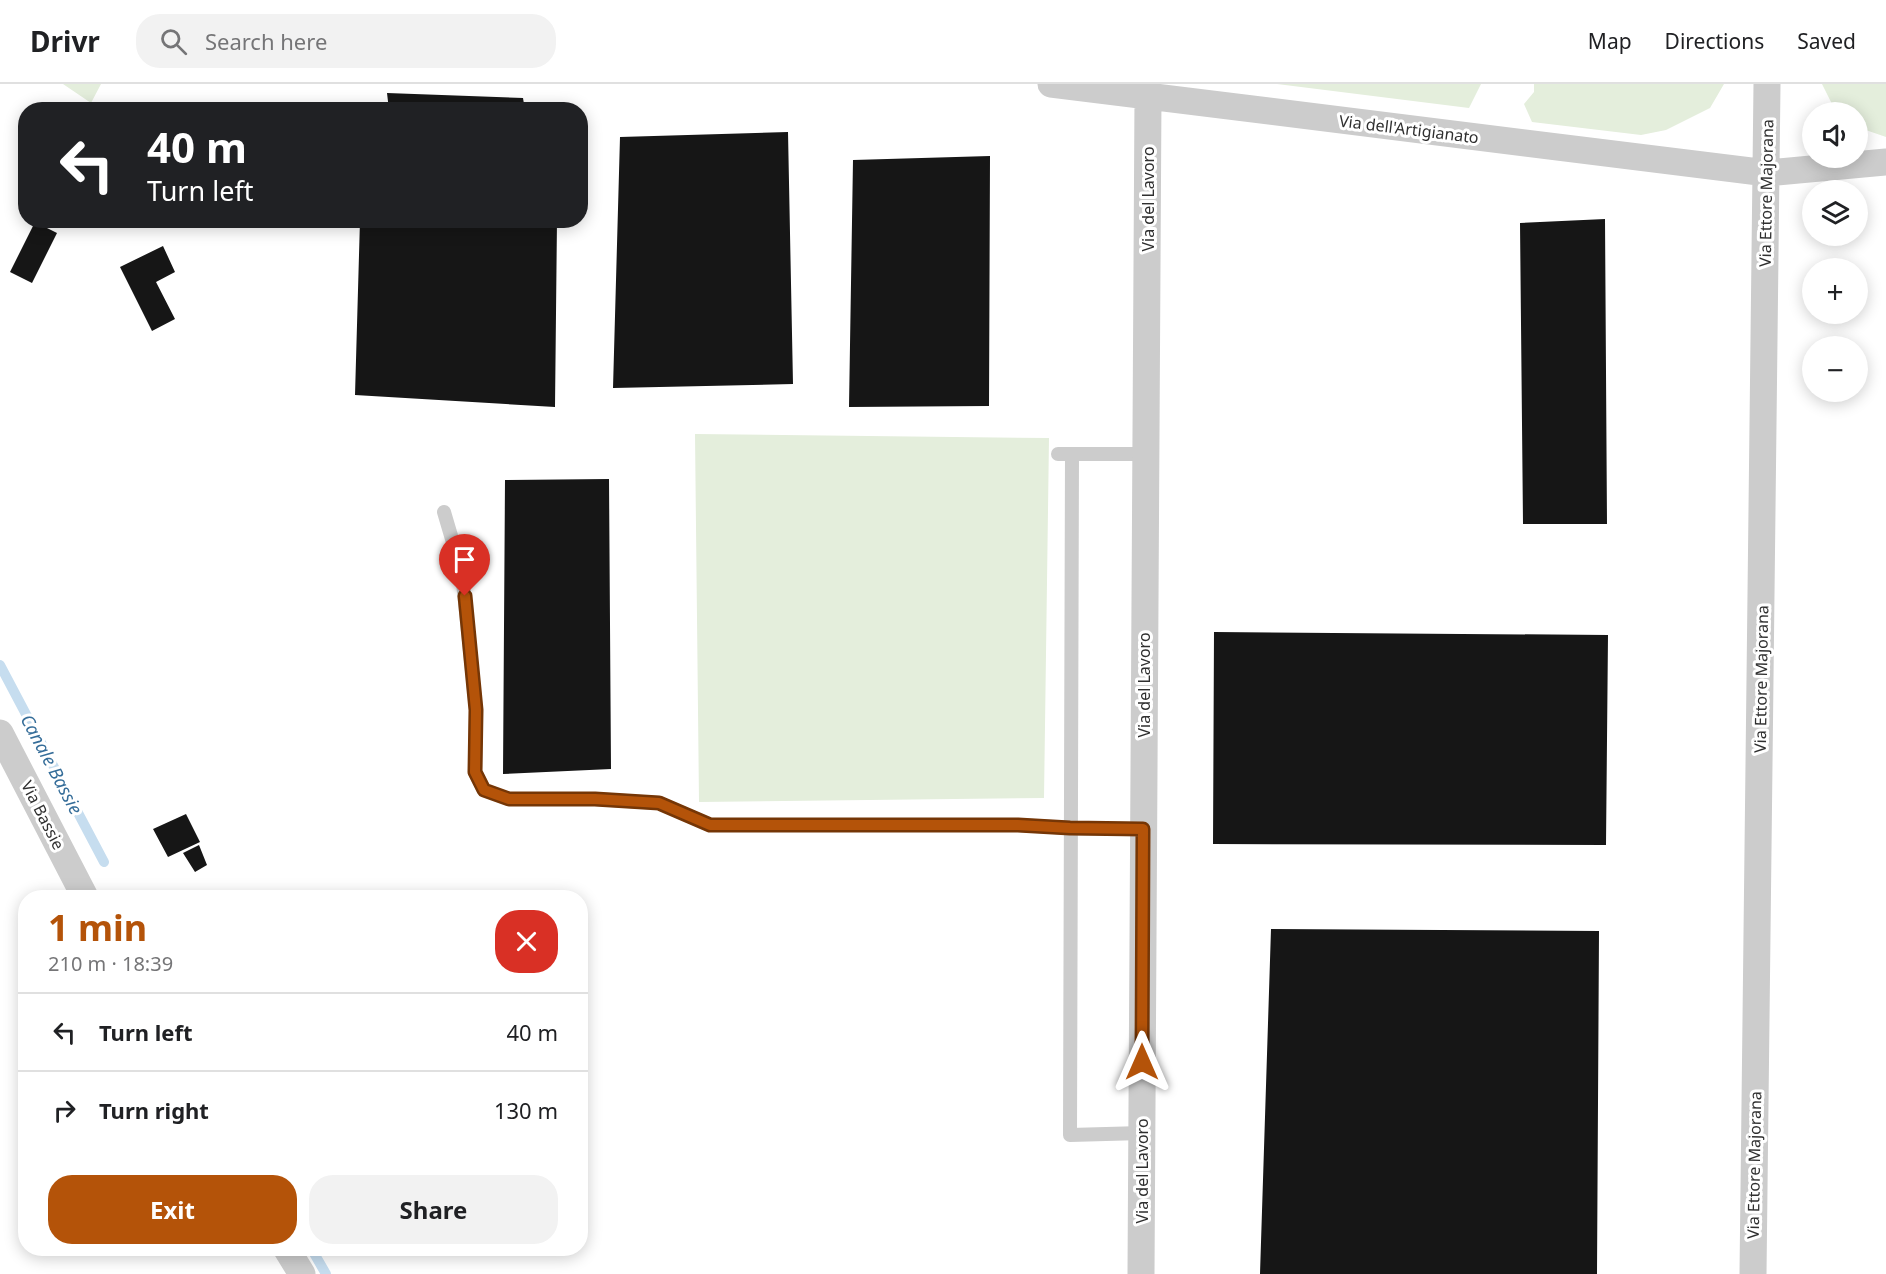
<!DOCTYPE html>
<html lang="en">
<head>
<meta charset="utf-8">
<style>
  body { margin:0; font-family:"Noto Sans",sans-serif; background:#f2f2f2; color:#202124; height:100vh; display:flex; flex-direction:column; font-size:22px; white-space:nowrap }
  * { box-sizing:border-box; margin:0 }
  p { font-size:20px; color:#757577 }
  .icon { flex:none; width:33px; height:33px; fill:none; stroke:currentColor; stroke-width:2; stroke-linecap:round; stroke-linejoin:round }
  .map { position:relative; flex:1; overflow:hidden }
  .sheet { position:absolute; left:18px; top:806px; width:570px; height:366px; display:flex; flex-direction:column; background:#fff; border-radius:24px; box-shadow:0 3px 15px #0003 }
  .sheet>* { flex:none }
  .banner { position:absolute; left:18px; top:18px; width:570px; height:126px; border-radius:24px; box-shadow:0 3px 15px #0003; background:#202124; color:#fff; overflow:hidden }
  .tools { position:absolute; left:1802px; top:18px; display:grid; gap:12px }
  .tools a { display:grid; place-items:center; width:66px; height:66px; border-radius:50%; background:#fff; box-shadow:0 3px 15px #0003; font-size:30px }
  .pin { position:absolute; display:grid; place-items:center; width:51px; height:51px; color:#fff; margin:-62px -26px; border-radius:50% 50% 50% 0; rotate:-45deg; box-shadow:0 0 6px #0007 }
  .pin .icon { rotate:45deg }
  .me { position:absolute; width:66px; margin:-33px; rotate:0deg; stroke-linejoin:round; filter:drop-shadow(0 0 4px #0008) }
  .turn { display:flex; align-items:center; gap:21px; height:126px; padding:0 30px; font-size:27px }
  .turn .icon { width:78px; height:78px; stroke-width:2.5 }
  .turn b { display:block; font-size:42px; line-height:51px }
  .round { display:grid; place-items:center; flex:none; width:63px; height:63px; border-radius:24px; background:#f2f2f2 }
  .head { display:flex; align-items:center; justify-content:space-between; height:102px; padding:0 30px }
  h1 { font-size:36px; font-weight:700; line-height:45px; color:#b45309 }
  .action { display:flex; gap:12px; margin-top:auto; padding:12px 30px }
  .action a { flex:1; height:69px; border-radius:24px; background:#b45309; color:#fff; font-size:24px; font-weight:700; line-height:69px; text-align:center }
  .action a+a { background:#f2f2f2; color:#202124 }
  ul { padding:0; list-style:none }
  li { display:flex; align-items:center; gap:18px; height:78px; padding:0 30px; border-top:2px solid #e0e0e0 }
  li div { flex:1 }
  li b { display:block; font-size:22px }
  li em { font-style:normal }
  header { display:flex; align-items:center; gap:36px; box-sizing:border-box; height:84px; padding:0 30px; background:#fff; border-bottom:2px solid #e0e0e0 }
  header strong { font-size:28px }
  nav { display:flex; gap:33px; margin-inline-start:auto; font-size:21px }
  .search { width:420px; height:54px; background:#f2f2f2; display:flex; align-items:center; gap:15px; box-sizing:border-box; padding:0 21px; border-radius:24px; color:#757577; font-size:22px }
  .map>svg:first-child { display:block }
  .green { fill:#e4eedc }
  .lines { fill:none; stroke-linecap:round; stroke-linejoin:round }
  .stream { stroke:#c6ddef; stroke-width:10 }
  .building { fill:#161616 }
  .service { stroke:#ccc; stroke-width:14 }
  .minor { stroke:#ccc; stroke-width:27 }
  .route-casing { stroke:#753606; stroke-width:15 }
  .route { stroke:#b45309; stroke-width:10 }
  .labels { text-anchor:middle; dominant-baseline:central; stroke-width:6; stroke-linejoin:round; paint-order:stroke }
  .street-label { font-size:16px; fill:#2f2f2f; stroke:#fff }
  .water-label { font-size:18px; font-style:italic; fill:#356d99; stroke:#fff }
</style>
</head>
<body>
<header>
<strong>Drivr</strong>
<div class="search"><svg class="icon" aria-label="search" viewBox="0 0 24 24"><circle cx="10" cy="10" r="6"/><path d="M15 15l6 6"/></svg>Search here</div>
<nav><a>Map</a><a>Directions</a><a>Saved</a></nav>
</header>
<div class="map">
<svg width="1886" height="1190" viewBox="0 0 1886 1190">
  <rect width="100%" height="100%" fill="#fff"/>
  <path class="green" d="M63 0H101L91 19Z
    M1277 0H1481L1469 24Z
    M1534 0H1724L1710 24 1666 46 1641 51 1532 38 1524 20 1534 8Z
    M1822 0H1886V53L1857 43V28H1836Z
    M695 350 1049 354 1044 714 699 718Z"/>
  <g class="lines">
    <path class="stream" d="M0 581 104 778
      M311 1164 326 1190"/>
  </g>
  <path class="building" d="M387 9 523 14 525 26H389Z
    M788 48 793 300 613 304 620 53Z
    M990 72 989 322 849 323 853 76Z
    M1605 135 1607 440H1523L1520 139Z
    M360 136H557L555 323 355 311Z
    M35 138 57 149 32 199 10 188Z
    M163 162 175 188 156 198 175 235 152 247 120 183Z
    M609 395 611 685 503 690 505 396Z
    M1214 548 1608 551 1606 761 1213 760Z
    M186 730 200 758 168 773 153 745Z
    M199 761 207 781 195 788 183 769Z
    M1271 845 1599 847 1597 1190H1260Z"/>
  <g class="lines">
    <path class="service" d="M1058 370H1146
      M1072 370 1070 1051 1142 1049
      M444 428 462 489 476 626 475 688 484 706 509 715H595L659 719 710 741H1018L1070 744 1143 745"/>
    <path class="minor" d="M1051 0 1767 89 1886 78
      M0 649 85 813
      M286 1164 302 1190
      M1141 1190 1148 13
      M1753 1190 1767 0"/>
  </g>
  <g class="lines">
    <g class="route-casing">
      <path id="route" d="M465 512 476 626 475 688 484 706 509 715H595L659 719 710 741H1018L1070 744 1143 745 1142 978"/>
    </g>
    <use href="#route" class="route"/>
  </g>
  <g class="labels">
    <g class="street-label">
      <text transform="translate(1409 45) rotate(7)">Via dell'Artigianato</text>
      <text transform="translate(1766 109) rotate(-89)">Via Ettore Majorana</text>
      <text transform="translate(1148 115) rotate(-90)">Via del Lavoro</text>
      <text transform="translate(1761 595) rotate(-89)">Via Ettore Majorana</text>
      <text transform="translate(1144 601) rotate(-90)">Via del Lavoro</text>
      <text transform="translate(43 731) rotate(63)">Via Bassie</text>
      <text transform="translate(1754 1081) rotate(-89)">Via Ettore Majorana</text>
      <text transform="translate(1142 1087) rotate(-90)">Via del Lavoro</text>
    </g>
    <g class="water-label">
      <text transform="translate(52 680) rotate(62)">Canale Bassie</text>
    </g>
  </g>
</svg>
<div class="tools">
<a><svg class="icon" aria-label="sound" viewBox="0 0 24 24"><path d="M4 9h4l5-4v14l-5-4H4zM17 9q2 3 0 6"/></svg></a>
<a><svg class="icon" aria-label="layers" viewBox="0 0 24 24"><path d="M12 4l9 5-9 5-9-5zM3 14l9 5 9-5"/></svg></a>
<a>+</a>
<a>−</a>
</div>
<div class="pin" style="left:465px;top:512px;background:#d93025"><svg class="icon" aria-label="arrive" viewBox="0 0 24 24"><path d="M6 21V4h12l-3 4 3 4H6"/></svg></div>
<svg class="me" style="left:1142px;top:978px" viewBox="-20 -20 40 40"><path d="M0-17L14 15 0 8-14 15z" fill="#b45309" stroke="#fff" stroke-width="4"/></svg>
<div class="banner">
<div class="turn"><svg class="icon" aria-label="left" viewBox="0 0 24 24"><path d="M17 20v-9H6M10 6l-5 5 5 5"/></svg><div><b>40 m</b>Turn left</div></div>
</div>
<section class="sheet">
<div class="head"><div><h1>1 min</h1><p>210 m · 18:39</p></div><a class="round" style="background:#d93025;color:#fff"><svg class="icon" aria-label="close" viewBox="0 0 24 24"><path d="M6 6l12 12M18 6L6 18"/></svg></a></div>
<ul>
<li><svg class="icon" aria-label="left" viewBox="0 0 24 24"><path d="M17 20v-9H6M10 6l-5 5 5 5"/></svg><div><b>Turn left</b></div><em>40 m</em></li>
<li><svg class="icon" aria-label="right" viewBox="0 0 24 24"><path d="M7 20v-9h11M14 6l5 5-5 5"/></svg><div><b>Turn right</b></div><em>130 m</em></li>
</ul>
<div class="action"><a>Exit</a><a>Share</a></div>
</section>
</div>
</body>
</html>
